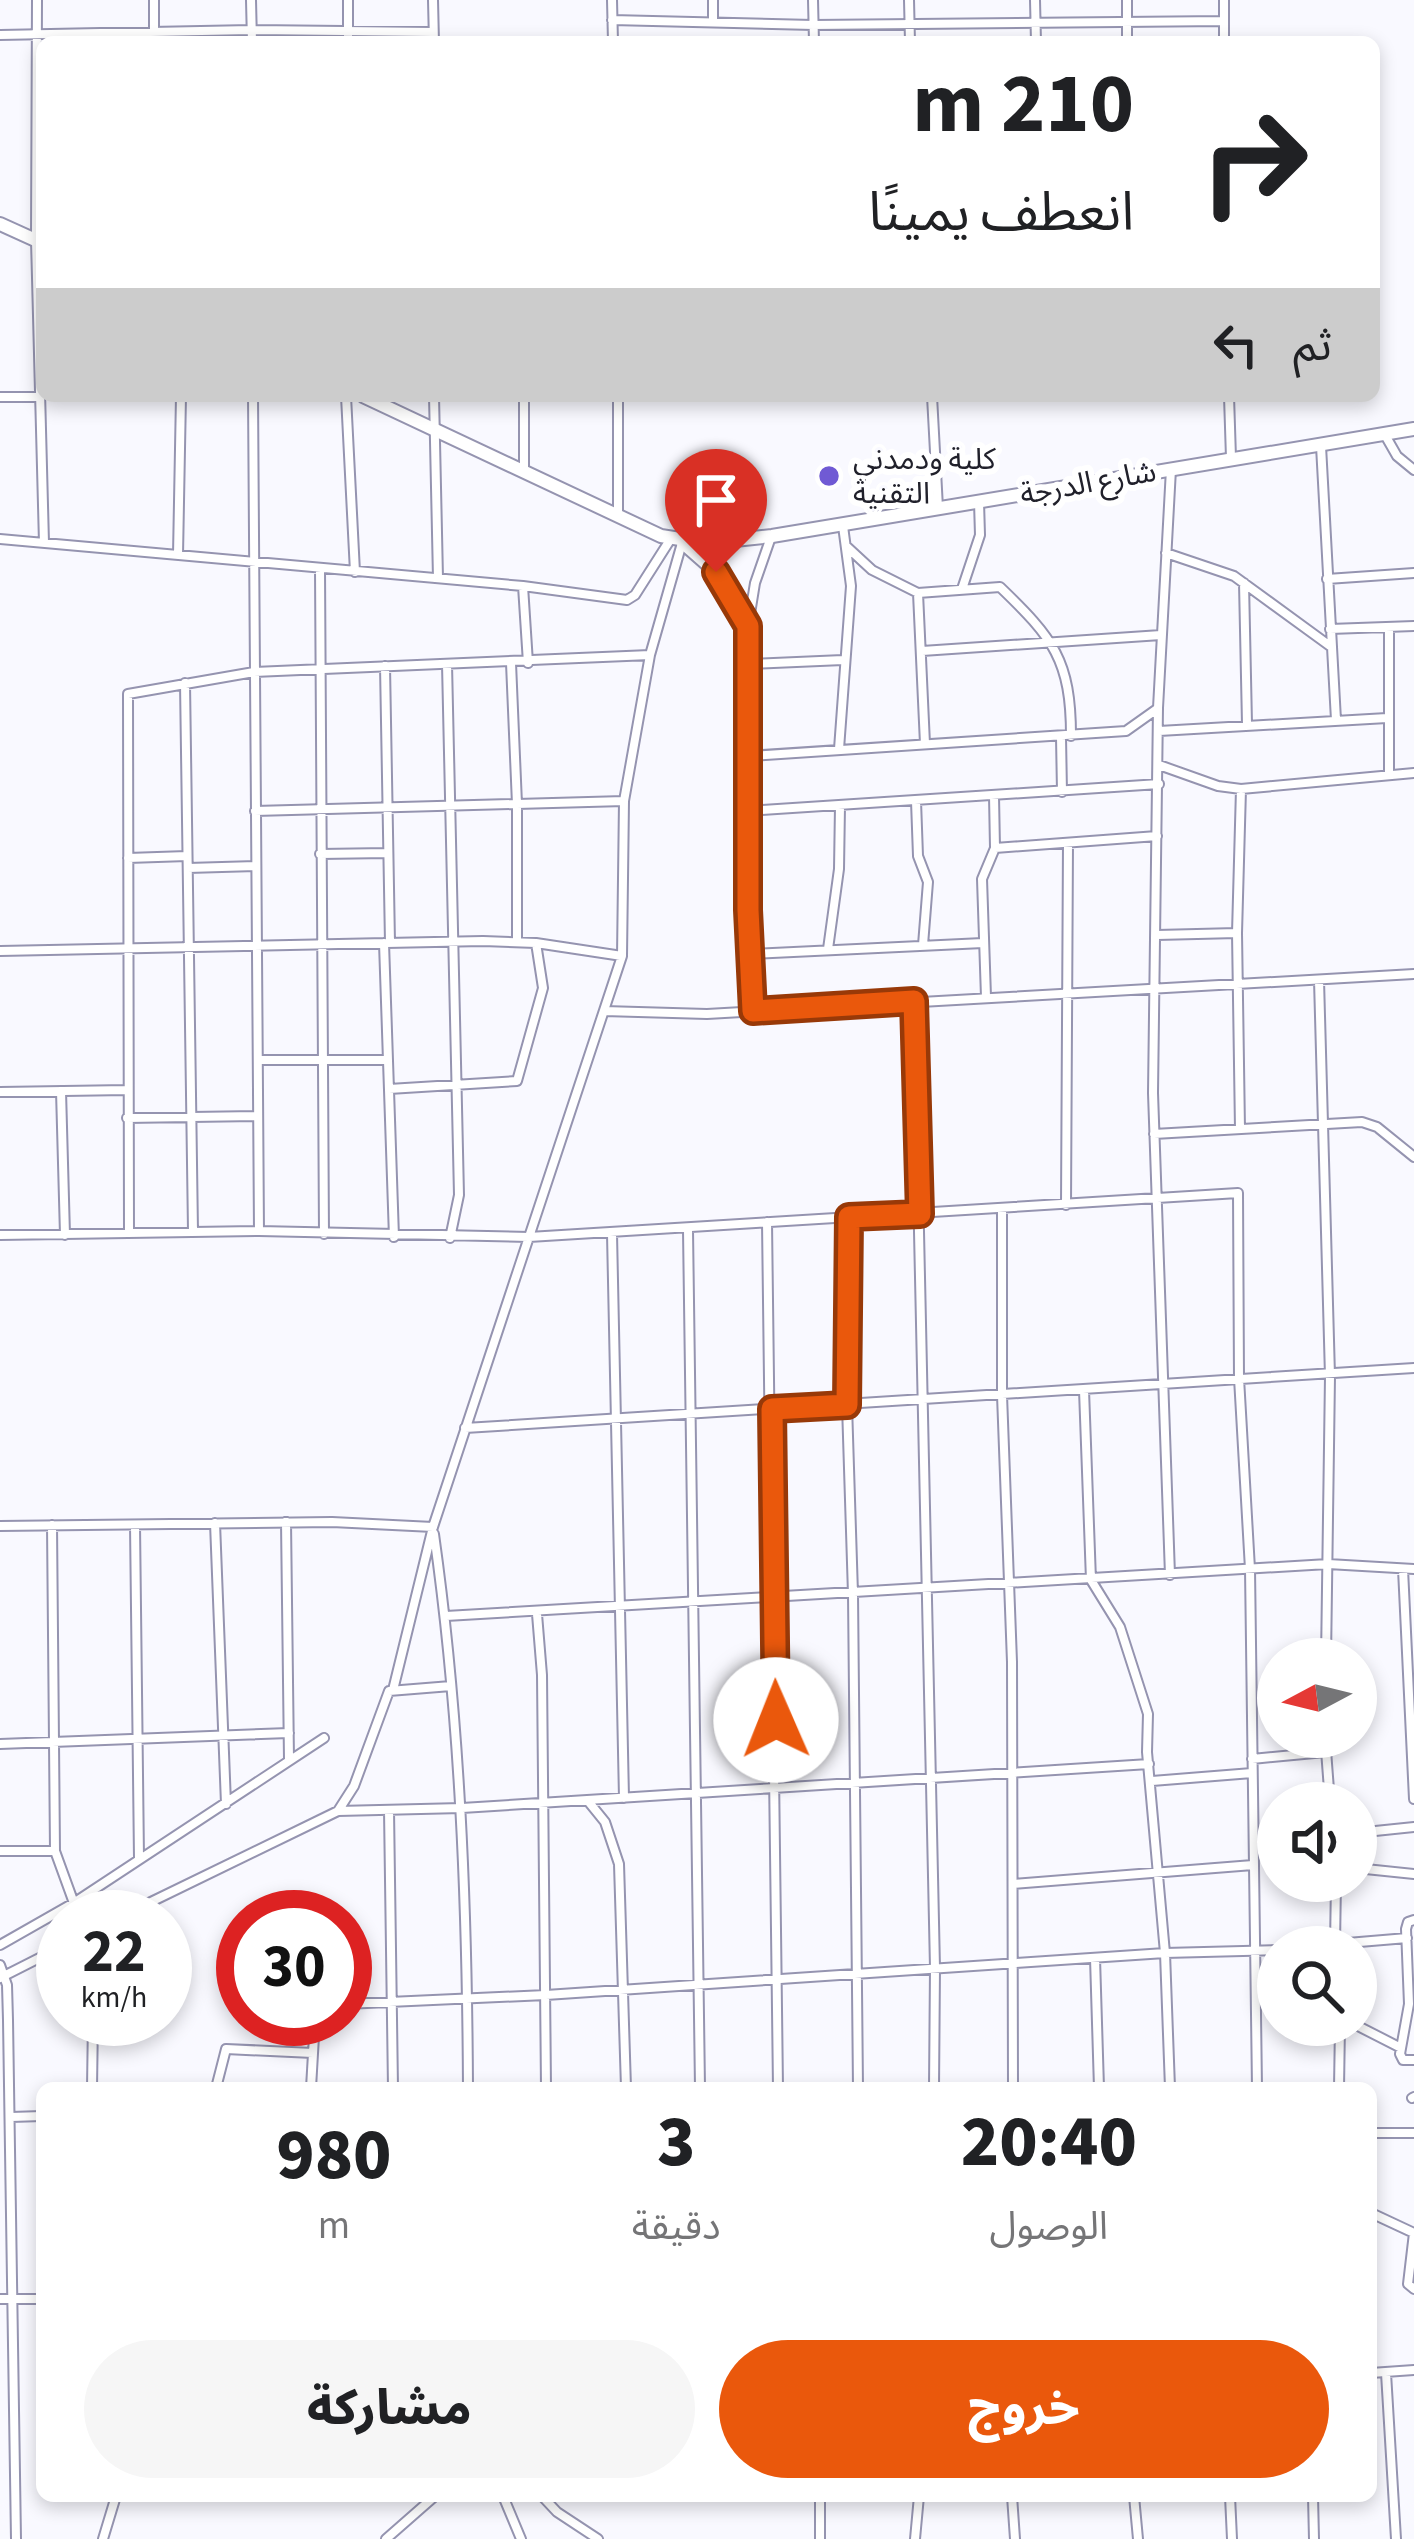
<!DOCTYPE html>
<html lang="ar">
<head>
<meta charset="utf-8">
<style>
  body { margin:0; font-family:"Source Sans 3","Noto Sans Arabic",sans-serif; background:#f6f6f6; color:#202124; direction:rtl; height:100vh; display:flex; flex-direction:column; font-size:45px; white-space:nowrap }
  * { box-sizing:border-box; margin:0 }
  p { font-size:39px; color:#757577 }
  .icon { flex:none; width:66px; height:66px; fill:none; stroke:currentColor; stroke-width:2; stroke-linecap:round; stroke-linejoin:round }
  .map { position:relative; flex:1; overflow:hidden; direction:ltr }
  .side { position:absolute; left:36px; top:2082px; width:1341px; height:420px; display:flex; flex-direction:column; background:#fff; border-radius:18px; box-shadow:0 6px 18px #0003; direction:rtl }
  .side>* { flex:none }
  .banner { position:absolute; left:36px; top:36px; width:1344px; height:366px; border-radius:18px; box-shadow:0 6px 18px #0003; direction:rtl; background:#fff; color:#202124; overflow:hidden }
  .needle { width:78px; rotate:263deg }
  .tools { position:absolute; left:1257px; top:1638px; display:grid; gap:24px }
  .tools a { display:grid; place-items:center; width:120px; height:120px; border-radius:50%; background:#fff; box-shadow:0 6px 18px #0003; font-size:60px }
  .speed { position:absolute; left:36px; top:1890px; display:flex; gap:24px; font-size:60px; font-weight:700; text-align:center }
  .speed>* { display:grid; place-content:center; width:156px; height:156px; border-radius:50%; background:#fff; box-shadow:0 6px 18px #0003; line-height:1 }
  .speed small { font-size:30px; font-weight:400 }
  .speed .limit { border:18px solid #d22; background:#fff; color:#111 }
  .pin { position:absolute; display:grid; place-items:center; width:102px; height:102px; color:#fff; margin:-123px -51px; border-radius:50% 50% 50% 0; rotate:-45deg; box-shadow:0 0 12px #0007 }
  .pin .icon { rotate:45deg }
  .me { position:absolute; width:132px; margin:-66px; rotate:359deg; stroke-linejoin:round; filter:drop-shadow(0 0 9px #0008) }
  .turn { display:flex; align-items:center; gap:42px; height:252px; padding:0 48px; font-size:54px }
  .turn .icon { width:156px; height:156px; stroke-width:2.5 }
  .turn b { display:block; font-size:84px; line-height:102px }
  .then { display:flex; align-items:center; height:114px; padding:0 48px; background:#0003; gap:24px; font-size:45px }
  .eta { display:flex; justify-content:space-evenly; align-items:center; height:204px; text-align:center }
  .eta b { font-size:72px; font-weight:800; line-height:84px }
  .primary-button { display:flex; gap:24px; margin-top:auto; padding:24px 48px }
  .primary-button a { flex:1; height:138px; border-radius:72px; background:#ea580c; color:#fff; font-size:48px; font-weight:800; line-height:138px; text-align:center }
  .primary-button a+a { background:#f6f6f6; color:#202124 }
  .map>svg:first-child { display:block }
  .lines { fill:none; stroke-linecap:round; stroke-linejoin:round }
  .street-casing { stroke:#9594b0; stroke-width:12 }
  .secondary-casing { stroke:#9594b0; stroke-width:16 }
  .street { stroke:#fff; stroke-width:8 }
  .secondary { stroke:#fff; stroke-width:12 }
  .route-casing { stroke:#983908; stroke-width:30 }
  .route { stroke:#ea580c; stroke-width:21 }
  .poi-dot { fill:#705ad4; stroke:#fff; stroke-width:4.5 }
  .labels { text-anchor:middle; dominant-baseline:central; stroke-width:12; stroke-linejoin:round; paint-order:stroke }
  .poi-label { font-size:30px; fill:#21212b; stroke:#fff; text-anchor:start }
  .street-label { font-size:30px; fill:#21212b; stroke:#fff }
</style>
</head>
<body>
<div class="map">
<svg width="1414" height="2539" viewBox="0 0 1414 2539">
  <rect width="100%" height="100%" fill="#f9f9ff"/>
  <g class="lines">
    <g class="street-casing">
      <path id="street" d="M37 0 36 240 44 543
        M154 0V42
        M251 0 252 42
        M348 0V42
        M433 0 434 42
        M612 0 613 42
        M713 0V22
        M813 0 814 42
        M909 0 910 42
        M1035 0 1036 42
        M1127 0V42
        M1224 0V42
        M612 20 813 25 1224 21
        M0 35 251 30 433 32
        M253 396 259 1231
        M346 396 355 572
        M434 396 438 578
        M524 396V471
        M618 396V514
        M932 396 938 508
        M1229 396 1231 458
        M0 397H39
        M1385 435 1397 456 1414 470
        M1321 446 1336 720
        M0 539 523 586 627 600 635 595 670 540
        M846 546 872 570 918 593 1000 587C1053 638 1071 660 1071 736
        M1166 553 1234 576 1330 646
        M178 555 181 396
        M320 569 324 1234
        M1327 579 1414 573
        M1244 583 1247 724
        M523 586 528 663
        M962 589 980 535 979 502
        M918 593 925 744
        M1389 627V775
        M1330 629 1414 626
        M922 651 1161 635
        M511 663 517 804V942
        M447 664 459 1195 450 1238
        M749 664 843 660
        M385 666 390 943
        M185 683 193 1231
        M1159 731 1387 718
        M1061 737 1062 792
        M839 749 851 586 843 526
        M749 756 1126 731 1157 709
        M1159 765 1218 786 1241 789 1414 773
        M916 801 918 856 928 882 923 945
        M255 811 624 801
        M748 811 1159 784
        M995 848 1157 836
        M320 854 388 853
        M128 858 187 856
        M188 868 256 866
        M1157 935 1237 933
        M384 943 394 1237
        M828 949 839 869 840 806
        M0 951 483 941 536 943 622 956
        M749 954 983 943
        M1319 980 1330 1376 1326 1659
        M986 997 982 879 995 848 994 796
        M914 1001 935 1968 934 2088
        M604 1011 707 1014 1414 974
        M753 1011 748 910V626L755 583 771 537
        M258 1060H388
        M389 1089 517 1081 543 988 536 943
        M61 1091 65 1235
        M0 1092 127 1090
        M127 1118 258 1116
        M1240 1129 1237 933 1241 789
        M1154 1134 1362 1122 1377 1127 1414 1157
        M1066 1205 1068 843
        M1002 1209V1395L1012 1662 1013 2088
        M849 1217 847 1405 853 1594 858 2088
        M767 1222 778 2088
        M688 1230 700 2088
        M129 1233 128 694 254 672 650 655
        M612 1234 624 1798
        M0 1235 259 1231 529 1237 1238 1193 1239 1378 1250 1569 1257 2088
        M1084 1390 1091 1580 1120 1627 1148 1714 1147 1752 1165 1953 1170 2088
        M465 1428 1414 1368
        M286 1522 289 1759
        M215 1523 226 1804
        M52 1525 55 1851 79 1917
        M135 1525 139 1858
        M0 1526 332 1522 433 1527
        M434 1534C460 1718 467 1902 468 2088
        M1403 1569 1414 1799
        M1170 1575 1153 1093 1158 708 1171 469
        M537 1614 542 1675 546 2088
        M446 1616 1328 1564 1414 1569
        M393 1690 433 1527 622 956 624 801 650 655 682 543
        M1325 1737 1330 1803
        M0 1744 289 1733
        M1252 1759 1325 1752
        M1152 1781 1252 1773
        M588 1801 605 1822 619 1864 626 2088
        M389 1810 393 2088
        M338 1811 354 1786 389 1691 451 1686
        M1356 1833 1414 1827
        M0 1851H55
        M1356 1868 1414 1874
        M1013 1884 1253 1865
        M120 1917 338 1811 462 1808 1149 1764
        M1414 1920 1408 1922 1406 1929 1409 2004 1400 2054 1403 2060H1414
        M0 1945 72 1904 324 1738
        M1335 1945 1336 1881
        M1300 1947 1407 1938
        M1095 1958 1099 2088
        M0 1965 7 1985 8 2020 16 2539
        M0 1978 63 1946
        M345 2004 546 1995 1165 1953 1278 1950
        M1356 2025 1401 2048
        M92 2088 93 2019
        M216 2088 226 2049 313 2053
        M311 2088 315 2019
        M1339 2088 1340 2025
        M1412 2098 1414 2097
        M11 2117 42 2116
        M1371 2133H1414
        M1371 2213 1414 2233
        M1414 2233 1408 2284 1414 2289
        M0 2299H42
        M1371 2373 1414 2370
        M1386 2373 1396 2539
        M503 2496 521 2539
        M542 2496 557 2512 598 2539
        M820 2496V2539
        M1012 2496 1015 2539
        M1134 2496 1138 2539
        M1230 2496 1232 2539
        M1313 2496 1314 2539
        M103 2539 116 2496
        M386 2539 435 2496
        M915 2539 919 2496"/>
    </g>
    <g class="secondary-casing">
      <path id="secondary" d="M0 224 42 243
        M363 396 661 536 706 543 772 536 1414 429
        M683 543 716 572 748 626"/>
    </g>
    <use href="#street" class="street"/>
    <use href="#secondary" class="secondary"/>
  </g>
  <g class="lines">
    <g class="route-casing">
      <path id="route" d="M716 572 748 626V910L753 1011 914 1001 920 1214 849 1217 847 1405 772 1409 776 1720"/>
    </g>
    <use href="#route" class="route"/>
  </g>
  <circle class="poi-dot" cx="829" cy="476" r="12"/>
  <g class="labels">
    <g class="poi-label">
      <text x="853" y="459">كلية ودمدني<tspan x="853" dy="34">التقنية</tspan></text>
    </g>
    <g class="street-label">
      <text transform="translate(1088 483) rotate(-10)">شارع الدرجة</text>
    </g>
  </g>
</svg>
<div class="tools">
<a><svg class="needle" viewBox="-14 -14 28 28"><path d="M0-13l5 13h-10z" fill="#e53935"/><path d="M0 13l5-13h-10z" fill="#757577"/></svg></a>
<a><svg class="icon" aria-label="sound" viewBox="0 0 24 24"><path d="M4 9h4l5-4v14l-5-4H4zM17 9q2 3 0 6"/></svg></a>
<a><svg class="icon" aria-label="search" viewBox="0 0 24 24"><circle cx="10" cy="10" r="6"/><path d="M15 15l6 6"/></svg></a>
</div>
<div class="speed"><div>22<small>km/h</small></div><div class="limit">30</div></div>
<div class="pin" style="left:716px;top:572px;background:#d93025"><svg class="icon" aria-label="arrive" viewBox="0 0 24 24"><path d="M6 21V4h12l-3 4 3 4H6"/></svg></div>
<svg class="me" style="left:776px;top:1720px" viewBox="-20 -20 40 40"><circle r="19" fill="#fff"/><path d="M0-13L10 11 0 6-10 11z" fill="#ea580c"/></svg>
<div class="banner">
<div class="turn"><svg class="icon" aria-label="right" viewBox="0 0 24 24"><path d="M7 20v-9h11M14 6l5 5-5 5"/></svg><div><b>210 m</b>انعطف يمينًا</div></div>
<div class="then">ثم<svg class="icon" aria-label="left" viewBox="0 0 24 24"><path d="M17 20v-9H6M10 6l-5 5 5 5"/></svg></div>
</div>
<section class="side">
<div class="eta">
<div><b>20:40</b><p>الوصول</p></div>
<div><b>3</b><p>دقيقة</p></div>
<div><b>980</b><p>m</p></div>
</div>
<div class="primary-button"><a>خروج</a><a>مشاركة</a></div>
</section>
</div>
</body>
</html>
